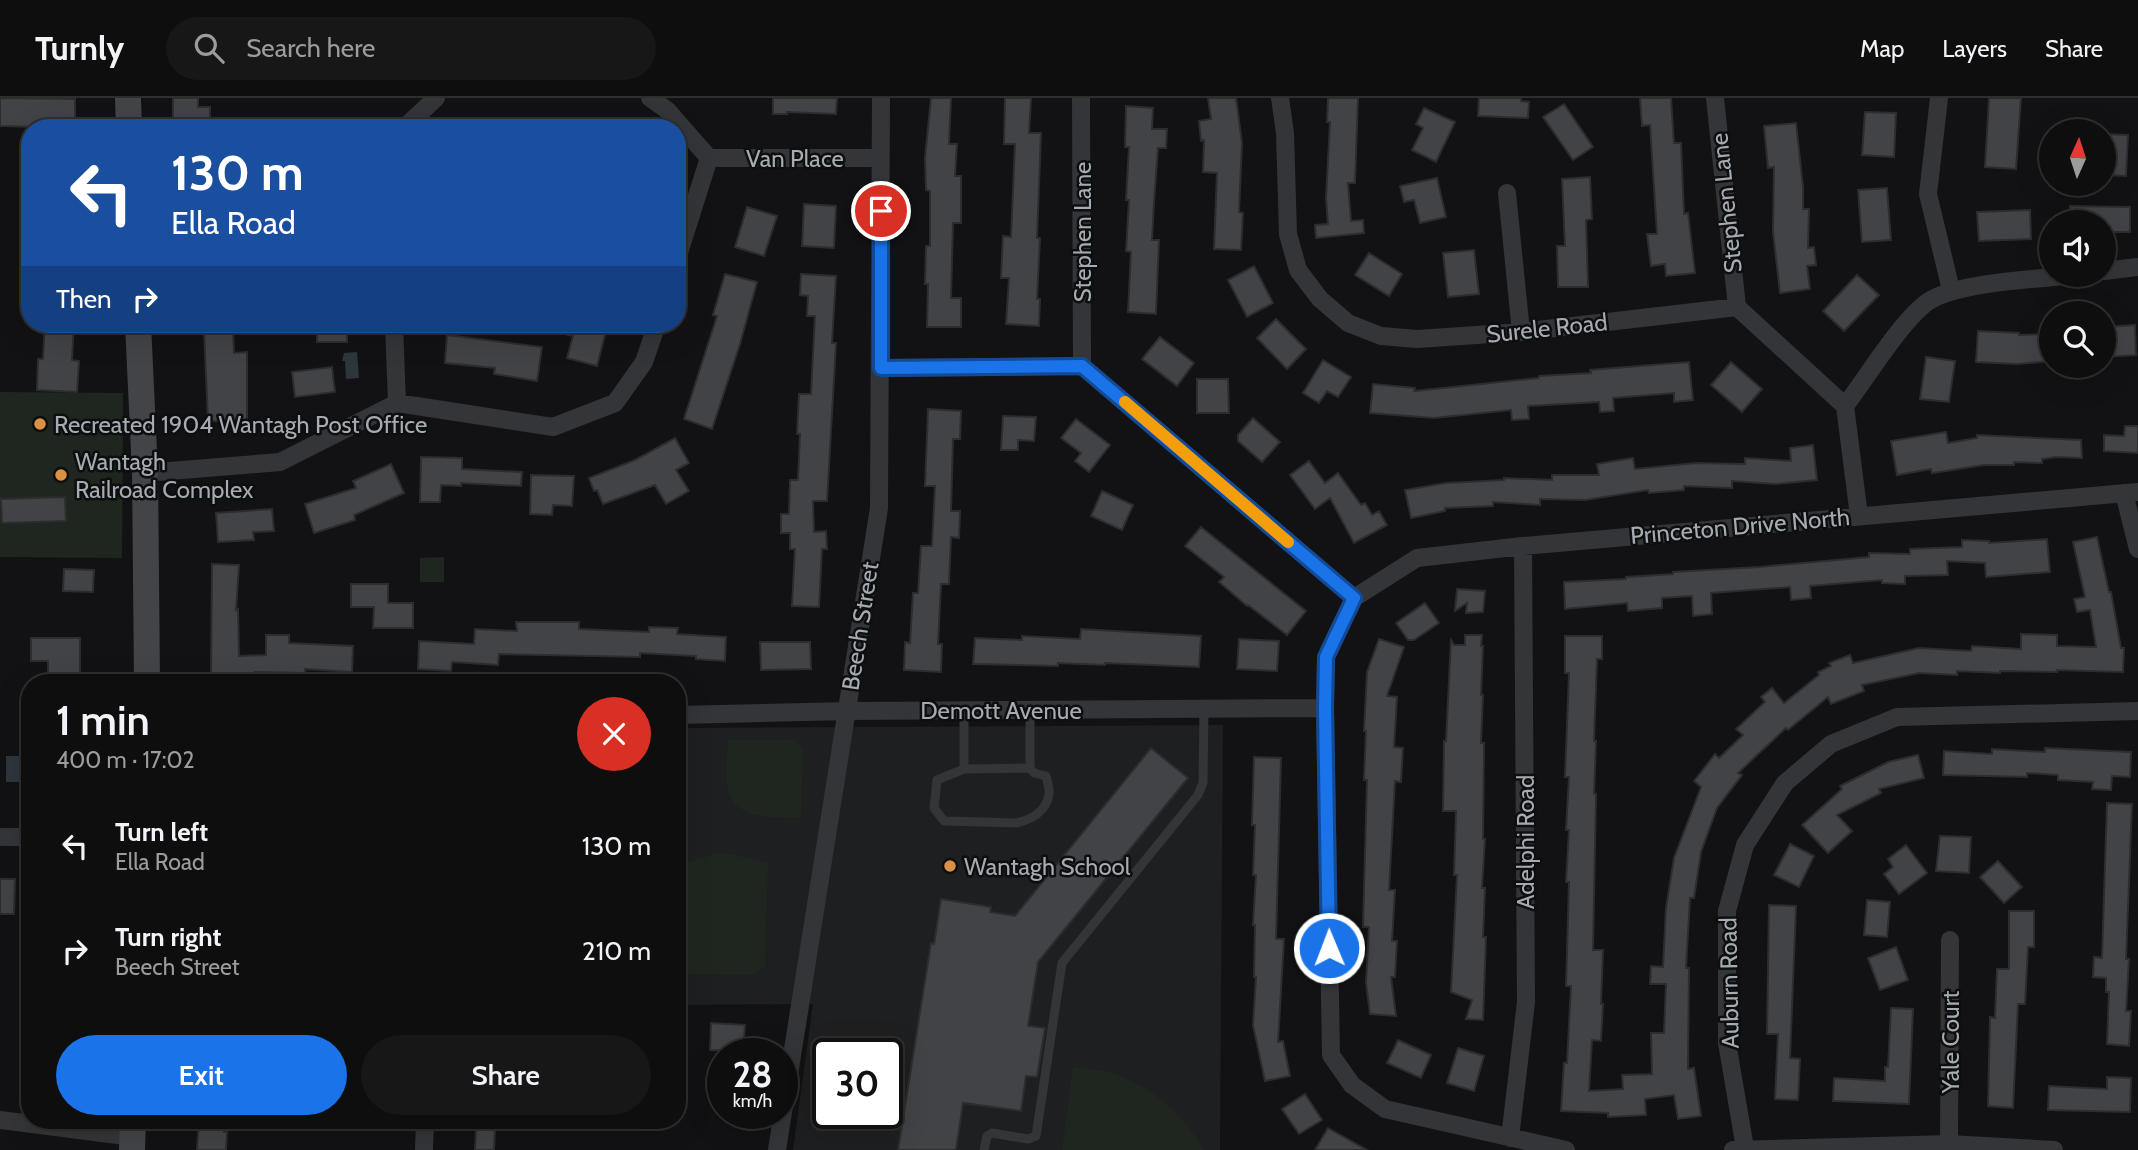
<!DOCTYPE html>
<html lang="en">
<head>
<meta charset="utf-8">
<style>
  body { margin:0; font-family:Cabin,sans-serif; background:#171718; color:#f1f3f6; height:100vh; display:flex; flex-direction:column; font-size:26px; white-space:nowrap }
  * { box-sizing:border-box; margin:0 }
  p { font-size:23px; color:#9b9c9e }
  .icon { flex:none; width:38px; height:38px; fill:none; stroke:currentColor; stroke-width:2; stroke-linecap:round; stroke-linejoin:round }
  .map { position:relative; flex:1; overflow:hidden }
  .side { position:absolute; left:21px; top:576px; width:665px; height:455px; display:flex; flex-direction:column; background:#0e0e0f; border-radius:28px; box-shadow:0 7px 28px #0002,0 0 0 2px #2e2e2f }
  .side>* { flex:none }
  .hud { position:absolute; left:21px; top:21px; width:665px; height:214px; border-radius:28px; box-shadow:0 7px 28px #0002,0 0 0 2px #2e2e2f; background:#1a4fa0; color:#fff; overflow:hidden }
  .needle { width:46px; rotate:3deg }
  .controls { position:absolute; left:2039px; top:21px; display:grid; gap:14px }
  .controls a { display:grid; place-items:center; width:77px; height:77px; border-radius:50%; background:#0e0e0f; box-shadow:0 7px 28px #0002,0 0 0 2px #2e2e2f; font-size:35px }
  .speed { position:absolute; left:707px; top:940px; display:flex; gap:14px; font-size:35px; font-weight:700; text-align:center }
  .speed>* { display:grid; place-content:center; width:91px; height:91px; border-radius:50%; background:#0e0e0f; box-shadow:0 7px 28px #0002,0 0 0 2px #2e2e2f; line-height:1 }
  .speed small { font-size:18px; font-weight:400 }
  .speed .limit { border:4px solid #111; border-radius:10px; background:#fff; color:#111 }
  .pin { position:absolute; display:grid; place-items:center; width:60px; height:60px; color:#fff; margin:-30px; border:4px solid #fff; border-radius:50%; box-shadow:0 2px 7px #0007 }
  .me { position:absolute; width:77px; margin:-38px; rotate:359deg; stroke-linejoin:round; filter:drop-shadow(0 0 5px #0008) }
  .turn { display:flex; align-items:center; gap:24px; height:147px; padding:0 35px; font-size:32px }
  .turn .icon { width:91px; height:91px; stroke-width:2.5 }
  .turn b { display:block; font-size:49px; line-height:60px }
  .then { display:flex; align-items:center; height:66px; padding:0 35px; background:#0003; gap:14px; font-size:26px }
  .round { display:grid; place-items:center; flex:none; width:74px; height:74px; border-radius:37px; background:#171718 }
  .summary { display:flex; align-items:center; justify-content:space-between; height:119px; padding:0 35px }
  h1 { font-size:42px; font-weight:600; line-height:52px }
  .button { display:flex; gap:14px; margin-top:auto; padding:14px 35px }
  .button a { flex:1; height:80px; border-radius:42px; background:#1a73e8; color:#fff; font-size:28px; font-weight:600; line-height:80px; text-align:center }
  .button a+a { background:#171718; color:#f1f3f6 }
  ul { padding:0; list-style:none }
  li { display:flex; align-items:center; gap:21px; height:105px; padding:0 35px }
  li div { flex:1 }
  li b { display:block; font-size:26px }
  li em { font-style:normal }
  header { display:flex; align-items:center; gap:42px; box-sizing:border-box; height:98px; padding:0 35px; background:#0e0e0f; border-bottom:2px solid #2e2e2f }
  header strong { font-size:33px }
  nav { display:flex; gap:38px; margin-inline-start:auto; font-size:24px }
  .search { width:490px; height:63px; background:#171718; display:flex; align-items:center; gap:18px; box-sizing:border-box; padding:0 24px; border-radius:38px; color:#9b9c9e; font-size:26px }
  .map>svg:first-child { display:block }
  .built { fill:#1e1f20; fill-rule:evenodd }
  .green { fill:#1f261f }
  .water { fill:#2d363b }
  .building { fill:#414346; stroke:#2d2d2f; stroke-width:2 }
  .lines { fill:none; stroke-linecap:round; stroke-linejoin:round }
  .service { stroke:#343538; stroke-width:9 }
  .minor { stroke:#343538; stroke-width:18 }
  .secondary { stroke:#424448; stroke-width:26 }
  .route-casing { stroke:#114b97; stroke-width:18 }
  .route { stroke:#1a73e8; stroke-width:12 }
  .slow { stroke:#f59e0b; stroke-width:12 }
  .poi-dot { fill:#da9144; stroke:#0d0e0f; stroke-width:2.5 }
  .labels { text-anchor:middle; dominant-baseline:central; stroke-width:5; stroke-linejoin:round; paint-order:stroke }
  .street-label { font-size:24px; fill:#a6abb2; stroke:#0d0e0f }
  .poi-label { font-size:24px; fill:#a6abb2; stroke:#0d0e0f; text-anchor:start }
</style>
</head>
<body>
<header>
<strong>Turnly</strong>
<div class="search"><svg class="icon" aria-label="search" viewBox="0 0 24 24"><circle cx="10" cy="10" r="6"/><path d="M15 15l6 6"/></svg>Search here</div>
<nav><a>Map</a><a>Layers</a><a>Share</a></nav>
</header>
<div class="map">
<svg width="2138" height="1052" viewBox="0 0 2138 1052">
  <rect width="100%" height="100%" fill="#121214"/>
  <path class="built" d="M1223 627 1220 1052H793L813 906 677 907V630ZM828 956H887V1015H828Z"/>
  <path class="green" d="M0 294 123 295 122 460 0 459Z
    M444 459V484H420V460Z
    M728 642H795L803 652 801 720C776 719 730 723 727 687 725 673 727 657 728 642Z
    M721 754 768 765 765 868 754 877 677 876V767Z
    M1073 969C1088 971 1106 972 1120 978 1155 991 1186 1020 1204 1052H1062Z"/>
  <path class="water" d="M357 254 359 280 346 281 345 263H342L344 255Z
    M6 658H19V684H6Z"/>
  <path class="building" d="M0 0 75 1V30L0 28Z
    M173 0H198V9H210V30H173Z
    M773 0H837L836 16 787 14V16H773Z
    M931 0H951L949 46H957L955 78H961V125H953L951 200H961V229H927L928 186H925L926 148H930V93L926 92 925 60Z
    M1005 0H1031L1029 35H1041L1037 140H1040L1037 201H1040L1039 228 1006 226 1009 180H1001L1003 138 1011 139 1015 46H1004Z
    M1208 0H1236L1242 45 1239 114 1243 115 1241 152 1214 151 1217 75 1203 74 1204 42 1201 43 1199 23 1211 21Z
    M1328 0H1358L1355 85H1348L1351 123 1363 122 1364 135 1316 140 1315 127 1328 126 1326 100 1330 24H1327Z
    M1479 0H1521V3L1529 4 1528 20 1478 18Z
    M1640 0H1671L1674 45H1681L1684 116 1688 115 1695 175 1666 178 1665 166 1651 168 1647 136H1657L1650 27 1642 28Z
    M1989 0H2021L2016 71 1985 69Z
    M1564 6 1593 49 1573 62 1543 19Z
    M1126 8 1153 10 1152 31H1167L1166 50H1158L1154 104 1152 142H1159L1156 216 1128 214 1131 154 1126 153 1129 102H1126L1129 49H1125Z
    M1424 10 1455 24 1436 64 1412 52 1423 30 1416 26Z
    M1865 14 1896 15 1894 59 1862 57Z
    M1796 25 1803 89V111H1809L1808 150 1814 149 1816 167 1807 168 1810 191 1780 195 1773 134 1774 69 1768 70 1764 28Z
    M2104 36 2128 37 2126 78 2104 77Z
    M1590 79 1592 121 1586 122 1588 189H1558L1557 148H1565L1562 81Z
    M1437 80 1446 119 1420 125 1414 102 1404 104 1400 88Z
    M1887 90 1891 142 1862 144 1858 92Z
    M804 106 836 108 834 150 802 148Z
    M2070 108 2130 109V134H2104V124H2070Z
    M747 109 777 118 764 158 735 149Z
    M2030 112 2031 141 1979 143 1977 114Z
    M1474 152 1479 196 1448 199 1443 155Z
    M1369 155 1402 176 1389 198 1355 177Z
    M1254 168 1273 205 1247 219 1228 182Z
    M725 176 757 184 740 246 712 331 684 321 717 218 713 217Z
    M801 176 836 178 832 245H836L827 403H813L814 434 826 433 827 451H822L819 509 792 508 795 451H790V435H781V416H789L790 382H798L800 336H797L799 296H811L815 218H807L808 198 800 197Z
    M1857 177 1879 197 1844 233 1823 213Z
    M1276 221 1306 251 1287 271 1257 240Z
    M45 226H74L72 262 79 263 77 294 37 292 38 261H43Z
    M317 226H347V244H317Z
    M544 226H595L607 229 597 268 567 260 573 238 543 231Z
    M2135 227 2136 257 2104 259V229Z
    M233 231 234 255 247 254V323H208L204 232Z
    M1978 233 2019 235V237L2051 236V263L2018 266 1976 264Z
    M447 237 542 249 537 283 494 276 495 270 445 265Z
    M1160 239 1194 265 1177 288 1142 261Z
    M1926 259 1955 263 1949 304 1920 301Z
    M1323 262 1351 279 1338 299 1327 293 1319 305 1303 295Z
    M1689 264 1693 302 1674 304V295L1613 300 1614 313 1600 314 1599 304 1528 308 1529 321 1512 322 1511 312 1434 320 1370 315 1373 286 1415 290 1414 293 1539 280V278L1591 275 1590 272Z
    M1731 264 1762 291 1742 314 1711 287Z
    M332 269 335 294 295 299 292 274Z
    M1197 281H1228L1229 315H1197Z
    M928 311 961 313 960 341H953L951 413H960L959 440 951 439 949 486H941L938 546H942L941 574 904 572 905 544 910 545 913 495H918L921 448H932L935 388H925Z
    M1003 318 1036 319 1034 343 1018 342V352H1001Z
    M1253 320 1280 344 1262 364 1238 343V337Z
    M1076 321 1110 347 1089 374 1075 363 1081 355 1061 340Z
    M2125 328H2138V355L2104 353V337L2124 338Z
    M1946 334 1948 345 1977 340V337L2081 342 2082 360 2056 359 2042 361V365L2014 364V367H1984L1932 375 1931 371 1897 377 1891 343Z
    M675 340 689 365 676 372 689 393 666 406 655 387 603 406 597 392 594 393 589 380 635 362Z
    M1813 347 1817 382 1776 386 1732 383V390L1684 388V392L1649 395 1648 392 1585 402 1540 401V407L1493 404V408L1445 410V413L1411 420 1405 392 1446 385 1504 382V380L1552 382V377H1599L1597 366 1633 360 1635 371 1696 365 1745 366V360L1791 363 1790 350Z
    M421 359 462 360V371L522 374 521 388 461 385V388L441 387 440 404H420Z
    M1309 363 1325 385 1338 375 1361 407 1365 405 1372 417 1379 413 1387 427 1354 445 1330 400 1315 411 1290 377Z
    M391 366 404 395 354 417 355 422 314 435 305 406 356 390 353 383Z
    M531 377 574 378 572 408 553 407 552 417 530 416Z
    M1102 393 1133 407 1122 432 1091 418Z
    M65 399 66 423 2 425 1 401Z
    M272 411 274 433 253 434 254 442 218 444 216 415Z
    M1201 429 1306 513 1287 537 1248 507 1247 508 1219 484 1224 479 1185 448Z
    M2097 439 2109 494H2111L2121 550H2124L2123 574 2057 572V574L2000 573V575L1957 573V577L1919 575 1862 587 1864 593 1831 606 1828 599 1788 632 1786 630 1738 675 1742 677 1717 710 1701 754 1694 800H1690L1686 870H1689L1688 971 1694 970 1701 1018 1678 1021 1674 997 1645 1001 1646 1017 1608 1019V1015L1561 1013 1564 965H1567L1571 888H1566L1569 784H1566L1569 732H1566L1569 679H1565L1569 575H1565V538H1602V561H1597L1594 643H1596L1594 696H1596L1593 852H1603L1601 906H1603L1601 943 1592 942 1589 993 1623 991 1622 977 1652 976 1651 935H1664L1666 886H1650L1651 868 1663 869 1666 810 1674 760 1701 689 1694 683 1715 656 1719 660 1743 637 1736 631 1765 604 1761 599 1772 590 1784 605 1819 577 1818 574 1831 568 1829 565 1850 557 1853 565 1919 550 1971 553 1972 548 2021 551V536L2057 537V548L2096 549 2090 512 2077 514 2074 501 2085 499 2073 444Z
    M2047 441 2050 474 1986 479 1985 465 1947 463 1948 477 1905 478V486L1882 485V482L1810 488 1811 500 1791 502 1790 489 1711 495 1712 516 1693 518 1692 498 1662 500V510L1628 513 1627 505 1565 511 1564 484 1626 481V479L1673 476V474L1759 469 1869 459V455L1910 456V451L1962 449V442L1989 443V445Z
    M212 466 239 467 236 512 238 511 239 558 266 557V537H289V545L353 548 352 574 305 571V575L255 574V583L211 584Z
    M64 471 94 472 93 494 63 493Z
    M351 486H388V505H413V530H373L374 509H351Z
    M1457 491 1485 493 1483 514 1466 515 1467 505 1455 513Z
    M1425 505 1439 525 1414 542H1408L1396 525Z
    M516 524H579V531L649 534V529L678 530 677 536 726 539 725 563 696 561V558L640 555V559L499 556 498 567 452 564 451 573 418 571 419 543 474 546 475 531 517 533Z
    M1081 531 1201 538 1199 569 1105 565V567L1058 565V568L973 566 975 540 1022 542V538L1080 541Z
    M1465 537H1482L1481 548H1483L1481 597H1483L1481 645H1484L1483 741H1485L1482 790H1485L1483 839H1486L1483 922 1466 921 1472 902 1451 894 1457 777H1454L1456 713H1443L1444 643H1446L1451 542 1454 547H1465Z
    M31 540H80V584H48V563H31Z
    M1239 541 1279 543 1277 573 1237 571Z
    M1379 541 1404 549 1387 598 1397 599 1394 649 1403 650 1401 684 1395 683 1389 792H1395L1392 843H1397L1395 879H1391L1396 918 1370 916 1366 885 1369 829H1363L1367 682H1364L1366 633H1364L1367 574Z
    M760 544H810L811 571 761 572Z
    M1151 650 1188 680 1038 864 1028 928 1045 930 1037 979 1026 978 1021 1013 963 1005 956 1052H898L931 845 934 846 941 801 991 809 990 814 1015 818Z
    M2045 650 2131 654 2130 679 2112 678 2111 692 2092 691 2093 684 2058 682V677L2027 675V679L1943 677 1944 653 1992 656V651L2045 654Z
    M1918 657 1924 680 1879 691 1881 695 1837 717 1852 733 1828 755 1802 727 1842 691 1840 688 1888 664Z
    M1254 659 1281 660 1276 841H1284L1278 944 1283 943 1290 978 1265 983 1253 927 1256 879H1254L1255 827H1253L1256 777H1253L1255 727H1252Z
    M2107 705 2132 706 2126 861H2129L2126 913H2131L2129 948 2107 946 2109 894H2106V880L2093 879 2094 859 2102 860Z
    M1940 738 1971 739 1969 775 1936 773Z
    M1790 746 1814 758 1799 789 1774 777Z
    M1906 747 1927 775 1899 796 1884 776 1893 769 1888 761Z
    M1998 763 2022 789 2004 805 1980 779Z
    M0 781H15L14 816H0Z
    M1867 802 1890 804 1887 839 1864 837Z
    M1769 807 1796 808 1790 960 1800 961 1798 1002 1775 1001 1778 936H1767Z
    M2009 813H2034V849H2028L2025 906H2018L2013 1010 1988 1008 1990 919 1995 920 1997 871H2009Z
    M1896 849 1908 882 1880 892 1868 860Z
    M1891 910 1913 911 1909 1006 1833 1003 1834 980 1885 983V969H1888Z
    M711 925 745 927 743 953 710 952Z
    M1398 942 1431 957 1421 980 1387 965Z
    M1458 950 1484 958 1474 993 1447 985Z
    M2107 979 2131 980 2130 1014 2048 1012 2049 988 2107 991Z
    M1305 996 1322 1022 1299 1036 1282 1011Z
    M199 1022H225L224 1034H227L226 1052H197Z
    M1328 1030 1367 1052H1315Z
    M476 1031 495 1032 494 1052H475Z"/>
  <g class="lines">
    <path class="service" d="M964 612V671
      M1030 670 1034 675 1046 678C1047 683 1050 691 1049 696 1047 713 1031 722 1016 725L944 723 934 710 937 682 964 671Z
      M1030 670V612
      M984 1052 987 1038 992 1035 1028 1041 1036 1038 1062 865 1198 697 1203 685 1204 611"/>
    <path class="minor" d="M650 0 667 12 709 60
      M1081 0 1082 268
      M1280 0 1285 35 1288 136 1298 172 1320 201 1348 225 1381 238 1417 241 1521 234 1737 209 1845 308 1859 418
      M1715 0 1737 209
      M1939 0 1928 96 1951 192
      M404 30 436 0
      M709 60H880
      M1507 95 1521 234
      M677 161 709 60
      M2104 173 2138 169
      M394 226 397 305
      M881 270 1082 268 1354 500
      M1845 308C1866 281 1902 221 1929 203 1958 184 2038 181 2076 177
      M145 375 280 364 397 305 553 329 615 305 644 264 657 226
      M2124 395 2138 451
      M1354 500 1417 460 1523 448 2138 394
      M1354 500 1326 559 1325 610 1331 957 1352 987 1385 1011 1566 1052
      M677 617 847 613 1325 610
      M0 739H30
      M0 1022 133 1039
      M1510 1040 1526 904 1523 448
      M1949 1046 1950 842
      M1745 1050 1727 945V813L1745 747 1785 685 1831 646 1897 619 2138 613
      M424 1052 425 1022
      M777 1052 879 410 881 0
      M1733 1052 1949 1046 2054 1052"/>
    <path class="secondary" d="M128 0 129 30
      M138 226 145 375 147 584
      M132 1052 133 1022"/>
  </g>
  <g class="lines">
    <g class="route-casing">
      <path id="route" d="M881 113V270L1082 268 1354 500 1326 559 1325 610 1329 850"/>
    </g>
    <use href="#route" class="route"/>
    <path class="slow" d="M1125 304 1288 444"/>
  </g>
  <g class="poi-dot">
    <circle cx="40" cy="326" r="7"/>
    <circle cx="61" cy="377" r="7"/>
    <circle cx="950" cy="768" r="7"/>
  </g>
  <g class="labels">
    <g class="street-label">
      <text x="795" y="60">Van Place</text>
      <text transform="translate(1726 105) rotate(-96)">Stephen Lane</text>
      <text transform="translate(1082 134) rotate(-90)">Stephen Lane</text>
      <text transform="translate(1547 230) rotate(-6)">Surele Road</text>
      <text transform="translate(1740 428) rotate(-5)">Princeton Drive North</text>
      <text transform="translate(860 528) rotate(-81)">Beech Street</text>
      <text x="1001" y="612">Demott Avenue</text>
      <text transform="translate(1525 744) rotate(-90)">Adelphi Road</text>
      <text transform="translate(1729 885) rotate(-91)">Auburn Road</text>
      <text transform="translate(1950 944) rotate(-90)">Yale Court</text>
    </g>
    <g class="poi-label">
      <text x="54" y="326">Recreated 1904 Wantagh Post Office</text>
      <text x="75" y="363">Wantagh<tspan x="75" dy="28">Railroad Complex</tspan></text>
      <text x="964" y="768">Wantagh School</text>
    </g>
  </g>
</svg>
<div class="controls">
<a><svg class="needle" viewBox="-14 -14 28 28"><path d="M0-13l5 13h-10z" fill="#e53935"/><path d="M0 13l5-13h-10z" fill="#9b9c9e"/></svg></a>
<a><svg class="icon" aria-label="sound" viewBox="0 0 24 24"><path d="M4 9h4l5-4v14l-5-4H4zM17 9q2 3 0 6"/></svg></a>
<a><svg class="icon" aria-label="search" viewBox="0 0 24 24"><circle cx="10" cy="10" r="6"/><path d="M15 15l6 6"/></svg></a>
</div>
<div class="speed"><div>28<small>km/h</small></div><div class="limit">30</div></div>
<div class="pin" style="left:881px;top:113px;background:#d93025"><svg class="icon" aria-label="arrive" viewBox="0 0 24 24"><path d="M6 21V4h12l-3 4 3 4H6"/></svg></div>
<svg class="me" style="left:1329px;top:850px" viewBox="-20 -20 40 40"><circle r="17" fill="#1a73e8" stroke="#fff" stroke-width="3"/><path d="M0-11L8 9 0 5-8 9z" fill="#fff"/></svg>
<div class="hud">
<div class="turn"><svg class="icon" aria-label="left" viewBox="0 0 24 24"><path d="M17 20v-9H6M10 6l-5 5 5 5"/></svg><div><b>130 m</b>Ella Road</div></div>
<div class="then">Then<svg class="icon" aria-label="right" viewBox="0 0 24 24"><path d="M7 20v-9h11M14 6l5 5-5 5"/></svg></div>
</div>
<section class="side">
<div class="summary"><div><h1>1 min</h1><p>400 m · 17:02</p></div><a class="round" style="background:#d93025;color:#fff"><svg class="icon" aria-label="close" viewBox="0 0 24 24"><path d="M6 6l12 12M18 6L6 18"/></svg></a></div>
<ul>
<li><svg class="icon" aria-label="left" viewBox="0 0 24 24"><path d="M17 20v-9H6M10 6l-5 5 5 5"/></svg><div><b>Turn left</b><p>Ella Road</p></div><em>130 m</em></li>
<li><svg class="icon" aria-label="right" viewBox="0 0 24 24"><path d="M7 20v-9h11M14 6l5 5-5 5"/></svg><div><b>Turn right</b><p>Beech Street</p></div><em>210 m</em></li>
</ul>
<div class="button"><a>Exit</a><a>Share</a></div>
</section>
</div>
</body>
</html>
